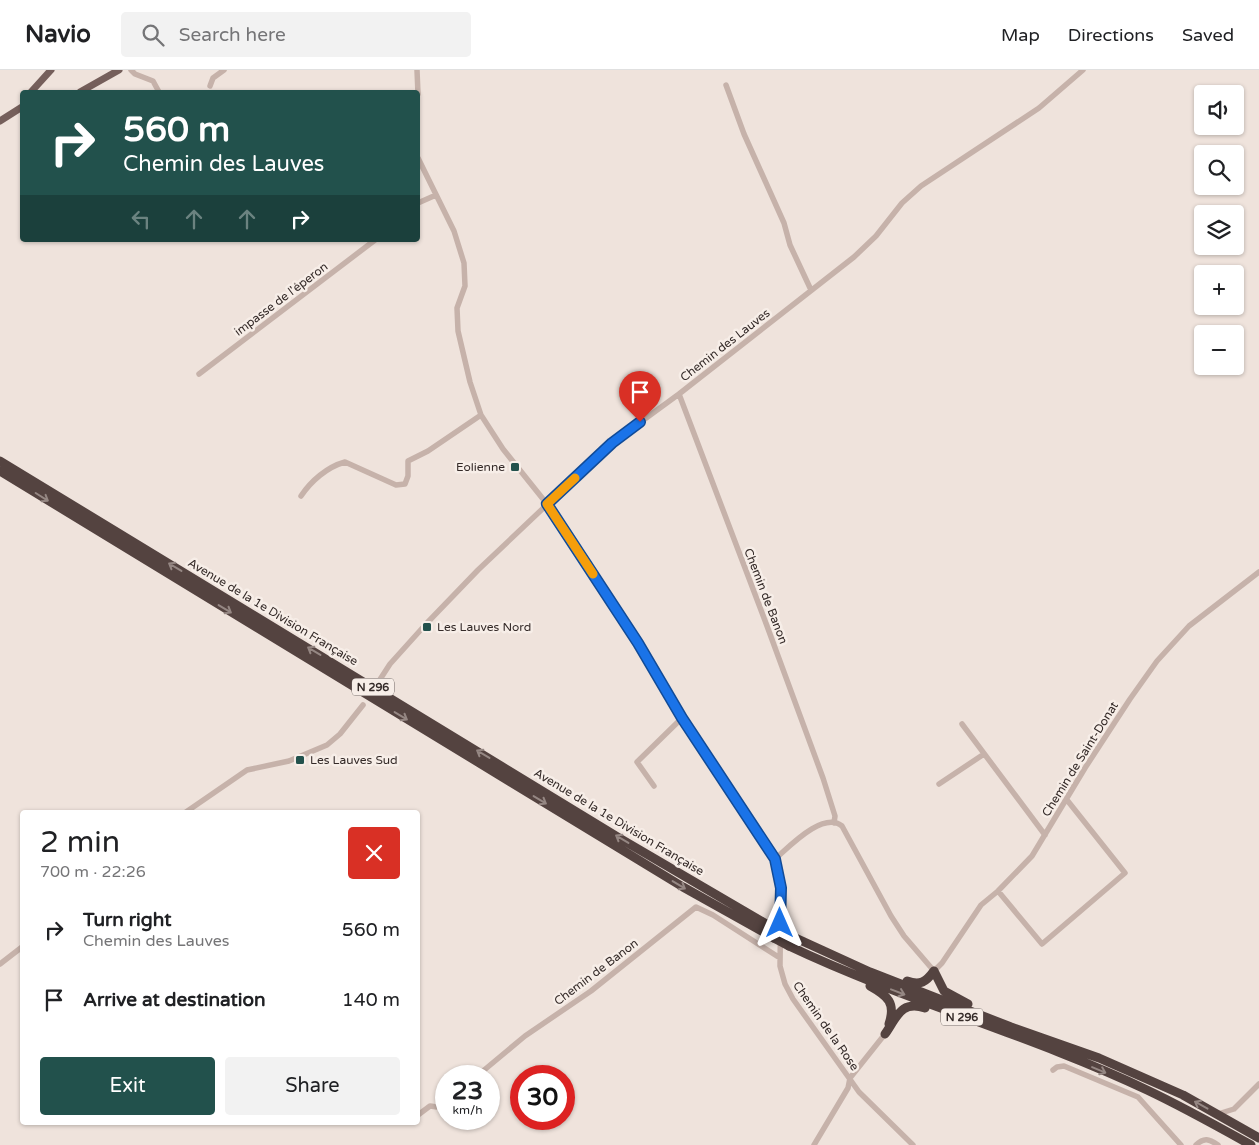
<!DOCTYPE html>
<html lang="en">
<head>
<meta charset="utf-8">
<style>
  body { margin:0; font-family:"Varela Round",sans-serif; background:#f2f2f2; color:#202124; height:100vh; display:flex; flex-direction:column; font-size:19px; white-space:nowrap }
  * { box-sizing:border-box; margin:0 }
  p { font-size:16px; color:#757577 }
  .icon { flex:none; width:28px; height:28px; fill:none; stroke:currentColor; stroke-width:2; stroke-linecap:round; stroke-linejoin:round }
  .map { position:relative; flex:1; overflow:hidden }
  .details { position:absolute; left:20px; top:740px; width:400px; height:315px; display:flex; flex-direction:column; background:#fff; border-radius:5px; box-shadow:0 1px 4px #0004 }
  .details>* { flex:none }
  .guide { position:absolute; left:20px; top:20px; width:400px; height:152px; border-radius:5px; box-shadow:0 1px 4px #0004; background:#22514c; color:#fff; overflow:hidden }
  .tools { position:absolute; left:1194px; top:15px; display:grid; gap:10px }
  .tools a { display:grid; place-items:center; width:50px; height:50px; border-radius:5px; background:#fff; box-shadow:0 1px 4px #0004; font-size:25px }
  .speed { position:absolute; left:435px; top:995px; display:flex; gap:10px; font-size:25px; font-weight:700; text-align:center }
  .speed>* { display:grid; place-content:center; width:65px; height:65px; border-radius:50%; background:#fff; box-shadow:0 1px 4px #0004; line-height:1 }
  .speed small { font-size:12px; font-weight:400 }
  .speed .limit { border:8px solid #d22; background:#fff; color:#111 }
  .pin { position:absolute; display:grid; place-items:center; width:42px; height:42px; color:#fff; margin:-51px -21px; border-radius:50% 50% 50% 0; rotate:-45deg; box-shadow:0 0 5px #0007 }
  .pin .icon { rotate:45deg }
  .me { position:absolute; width:55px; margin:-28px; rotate:0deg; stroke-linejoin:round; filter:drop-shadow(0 0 4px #0008) }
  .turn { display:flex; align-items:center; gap:18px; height:105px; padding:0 20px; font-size:22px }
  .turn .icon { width:65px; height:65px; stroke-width:2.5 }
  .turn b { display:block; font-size:35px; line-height:42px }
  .lanes { display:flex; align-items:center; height:48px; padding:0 20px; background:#0003; justify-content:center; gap:25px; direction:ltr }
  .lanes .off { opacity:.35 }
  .round { display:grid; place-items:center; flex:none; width:52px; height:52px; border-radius:5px; background:#f2f2f2 }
  .head { display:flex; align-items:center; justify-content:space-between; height:85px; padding:0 20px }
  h1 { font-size:30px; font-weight:600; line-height:38px }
  .primary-button { display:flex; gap:10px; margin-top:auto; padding:10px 20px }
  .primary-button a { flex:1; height:58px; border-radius:5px; background:#22514c; color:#fff; font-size:20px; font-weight:600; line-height:58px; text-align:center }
  .primary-button a+a { background:#f2f2f2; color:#202124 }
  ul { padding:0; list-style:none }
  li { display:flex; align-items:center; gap:15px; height:70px; padding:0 20px }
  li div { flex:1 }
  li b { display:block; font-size:19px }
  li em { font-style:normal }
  header { display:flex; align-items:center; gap:30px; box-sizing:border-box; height:70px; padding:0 25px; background:#fff; border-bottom:1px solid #e0e0e0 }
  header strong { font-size:24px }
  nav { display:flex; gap:28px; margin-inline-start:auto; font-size:18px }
  .search { width:350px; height:45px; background:#f2f2f2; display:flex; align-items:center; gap:12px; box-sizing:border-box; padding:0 18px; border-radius:5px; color:#757577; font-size:19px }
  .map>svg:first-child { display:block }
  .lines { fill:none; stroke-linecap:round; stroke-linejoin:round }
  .minor { stroke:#c6b2aa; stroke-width:5.5 }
  .major { stroke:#755f5b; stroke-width:7 }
  .highway { stroke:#544340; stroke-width:9 }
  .highway-bridge { stroke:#544340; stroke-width:9 }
  .oneway { stroke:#958783 }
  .route-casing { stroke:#114b97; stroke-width:12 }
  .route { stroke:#1a73e8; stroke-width:9 }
  .slow { stroke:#f59e0b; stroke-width:9 }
  .poi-dot { fill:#22514c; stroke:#f7eee8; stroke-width:2 }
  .labels { text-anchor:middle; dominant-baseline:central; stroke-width:5; stroke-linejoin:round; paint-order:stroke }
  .shield { fill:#f7eee8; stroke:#6e6562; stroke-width:1 }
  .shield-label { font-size:11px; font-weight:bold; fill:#342a28 }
  .street-label { font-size:12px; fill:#342a28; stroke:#f7eee8 }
  .poi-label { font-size:12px; fill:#342a28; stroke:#f7eee8; text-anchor:start }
</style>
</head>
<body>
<header>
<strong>Navio</strong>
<div class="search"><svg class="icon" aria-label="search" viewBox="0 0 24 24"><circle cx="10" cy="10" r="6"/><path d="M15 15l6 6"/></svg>Search here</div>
<nav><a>Map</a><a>Directions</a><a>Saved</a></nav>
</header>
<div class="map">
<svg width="1259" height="1075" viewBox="0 0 1259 1075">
  <rect width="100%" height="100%" fill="#efe3dc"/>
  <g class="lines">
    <path class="minor" d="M131 0 135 4 153 11 159 22
      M417 0 418 24
      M726 15 744 64 784 153 790 175 811 220
      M210 16 213 8 224 0
      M418 88 454 161 464 193 465 216 457 238 458 261 470 312 481 345 503 379 547 434 638 573 682 648 775 789 781 818 780 896 785 914 793 929 859 1022 913 1075
      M418 133 436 125
      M199 304 375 170
      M679 324 767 556 823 708 835 746 834 753
      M301 426C311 411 327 397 345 392L396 415 405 414 408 406V391L428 381 481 345
      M379 611 390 594 426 554 478 500 612 373 679 324 854 187 876 166 902 133 921 116 1039 38 1083 0
      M962 654 1045 765
      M939 714 984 684
      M654 716 637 692 682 648
      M186 742 247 700 289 691 327 675 340 664 363 635
      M775 789C790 776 823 741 842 756L891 846 904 866 934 901 942 893 981 835 998 821 1032 786 1085 698 1130 629 1157 591 1189 556 1259 502
      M998 821 1042 874 1125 803 1067 730
      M0 894 22 877
      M1053 1000 1057 997 1064 996 1138 1027 1181 1075
      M477 1006 525 966 591 921 696 837 713 845 780 888
      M850 1008 885 964
      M1218 1044 1234 1039 1259 1014
      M418 1045 430 1036 437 1037 446 1031
      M814 1075 848 1018 850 1008
      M1196 1075C1204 1067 1209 1069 1218 1075"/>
    <path class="major" d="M31 22 51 0
      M80 22 119 0
      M0 51 22 37"/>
    <path class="highway" d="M0 391 621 769 773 858
      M0 401 683 817 774 868
      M789 865 870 902 1011 957 1099 988 1183 1025 1259 1068
      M789 876C905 931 1031 965 1147 1020 1183 1037 1217 1056 1251 1075
      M934 901 944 921 968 934
      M907 911C920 916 926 912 934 901
      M870 916C888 926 896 933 889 954
      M885 964C897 947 901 930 925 938"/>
    <path class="highway-bridge" d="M773 858 789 865
      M774 868 789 876"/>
  </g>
  <defs><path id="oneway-shaft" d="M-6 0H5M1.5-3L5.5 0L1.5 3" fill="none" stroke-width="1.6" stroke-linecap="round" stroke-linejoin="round" transform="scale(1.25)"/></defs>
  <g class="oneway">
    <use href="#oneway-shaft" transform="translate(42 427) rotate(32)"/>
    <use href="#oneway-shaft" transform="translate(175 497) rotate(-149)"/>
    <use href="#oneway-shaft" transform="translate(225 539) rotate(31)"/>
    <use href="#oneway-shaft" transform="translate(314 581) rotate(-149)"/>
    <use href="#oneway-shaft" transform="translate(401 646) rotate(31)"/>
    <use href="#oneway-shaft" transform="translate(483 684) rotate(-149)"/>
    <use href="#oneway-shaft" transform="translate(540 730) rotate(31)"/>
    <use href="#oneway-shaft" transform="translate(622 769) rotate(-149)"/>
    <use href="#oneway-shaft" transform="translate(679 815) rotate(31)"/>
    <use href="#oneway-shaft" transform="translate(898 922) rotate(21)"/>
    <use href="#oneway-shaft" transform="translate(1099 1000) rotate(23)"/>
    <use href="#oneway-shaft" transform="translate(1201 1035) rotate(-151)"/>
  </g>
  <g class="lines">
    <g class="route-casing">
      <path id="route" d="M640 352 612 373 547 434 638 573 682 648 775 789 781 818 780 853"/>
    </g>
    <use href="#route" class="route"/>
    <path class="slow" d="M575 408 547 434 593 504"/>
  </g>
  <g class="poi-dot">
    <rect x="510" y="392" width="10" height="10" rx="2.5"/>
    <rect x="422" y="552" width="10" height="10" rx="2.5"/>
    <rect x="295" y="685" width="10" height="10" rx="2.5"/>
  </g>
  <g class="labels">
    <g class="shield">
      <rect x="352" y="608.5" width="42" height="17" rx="4"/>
      <rect x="941" y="938.5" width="42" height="17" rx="4"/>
    </g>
    <g class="shield-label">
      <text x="373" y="617">N 296</text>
      <text x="962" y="947">N 296</text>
    </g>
    <g class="street-label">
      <text transform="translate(281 229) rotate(-37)">impasse de l'éperon</text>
      <text transform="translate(725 275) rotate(-38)">Chemin des Lauves</text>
      <text transform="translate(766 526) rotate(69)">Chemin de Banon</text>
      <text transform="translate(273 542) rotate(31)">Avenue de la 1e Division Française</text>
      <text transform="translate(1080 689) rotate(-58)">Chemin de Saint-Donat</text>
      <text transform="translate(619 752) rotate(31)">Avenue de la 1e Division Française</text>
      <text transform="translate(596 902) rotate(-37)">Chemin de Banon</text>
      <text transform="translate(826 956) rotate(55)">Chemin de la Rose</text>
    </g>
    <g class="poi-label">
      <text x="505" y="397" text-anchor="end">Eolienne</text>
      <text x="437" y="557">Les Lauves Nord</text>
      <text x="310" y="690">Les Lauves Sud</text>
    </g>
  </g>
</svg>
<div class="tools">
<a><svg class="icon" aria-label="sound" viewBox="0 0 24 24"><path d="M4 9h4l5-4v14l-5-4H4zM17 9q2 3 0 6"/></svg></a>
<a><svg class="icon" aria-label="search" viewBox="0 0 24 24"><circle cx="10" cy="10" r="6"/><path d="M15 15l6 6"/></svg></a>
<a><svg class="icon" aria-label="layers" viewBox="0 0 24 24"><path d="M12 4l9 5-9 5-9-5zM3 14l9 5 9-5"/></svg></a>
<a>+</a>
<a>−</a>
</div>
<div class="speed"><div>23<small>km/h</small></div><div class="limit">30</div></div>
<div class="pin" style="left:640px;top:352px;background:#d93025"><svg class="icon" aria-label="arrive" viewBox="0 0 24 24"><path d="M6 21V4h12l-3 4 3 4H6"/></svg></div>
<svg class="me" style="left:780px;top:853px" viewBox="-20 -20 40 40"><path d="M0-17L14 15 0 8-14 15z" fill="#1a73e8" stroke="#fff" stroke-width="4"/></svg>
<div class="guide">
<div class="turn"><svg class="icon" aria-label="right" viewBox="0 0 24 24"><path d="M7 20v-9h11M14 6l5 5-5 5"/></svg><div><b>560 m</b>Chemin des Lauves</div></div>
<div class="lanes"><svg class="icon off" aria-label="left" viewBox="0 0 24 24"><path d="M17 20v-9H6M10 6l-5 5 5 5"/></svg><svg class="icon off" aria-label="ahead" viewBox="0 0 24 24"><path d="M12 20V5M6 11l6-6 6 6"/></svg><svg class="icon off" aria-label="ahead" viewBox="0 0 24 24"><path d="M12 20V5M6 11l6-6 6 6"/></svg><svg class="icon" aria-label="right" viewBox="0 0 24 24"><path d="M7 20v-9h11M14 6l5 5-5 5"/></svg></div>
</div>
<section class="details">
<div class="head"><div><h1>2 min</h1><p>700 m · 22:26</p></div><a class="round" style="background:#d93025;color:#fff"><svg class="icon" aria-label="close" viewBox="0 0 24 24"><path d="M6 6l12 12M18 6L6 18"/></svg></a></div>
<ul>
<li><svg class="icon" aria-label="right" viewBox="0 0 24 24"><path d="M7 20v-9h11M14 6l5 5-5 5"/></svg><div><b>Turn right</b><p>Chemin des Lauves</p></div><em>560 m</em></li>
<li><svg class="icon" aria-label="arrive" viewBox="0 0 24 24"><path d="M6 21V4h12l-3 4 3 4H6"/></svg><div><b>Arrive at destination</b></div><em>140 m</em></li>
</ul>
<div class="primary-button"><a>Exit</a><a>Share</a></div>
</section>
</div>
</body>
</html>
